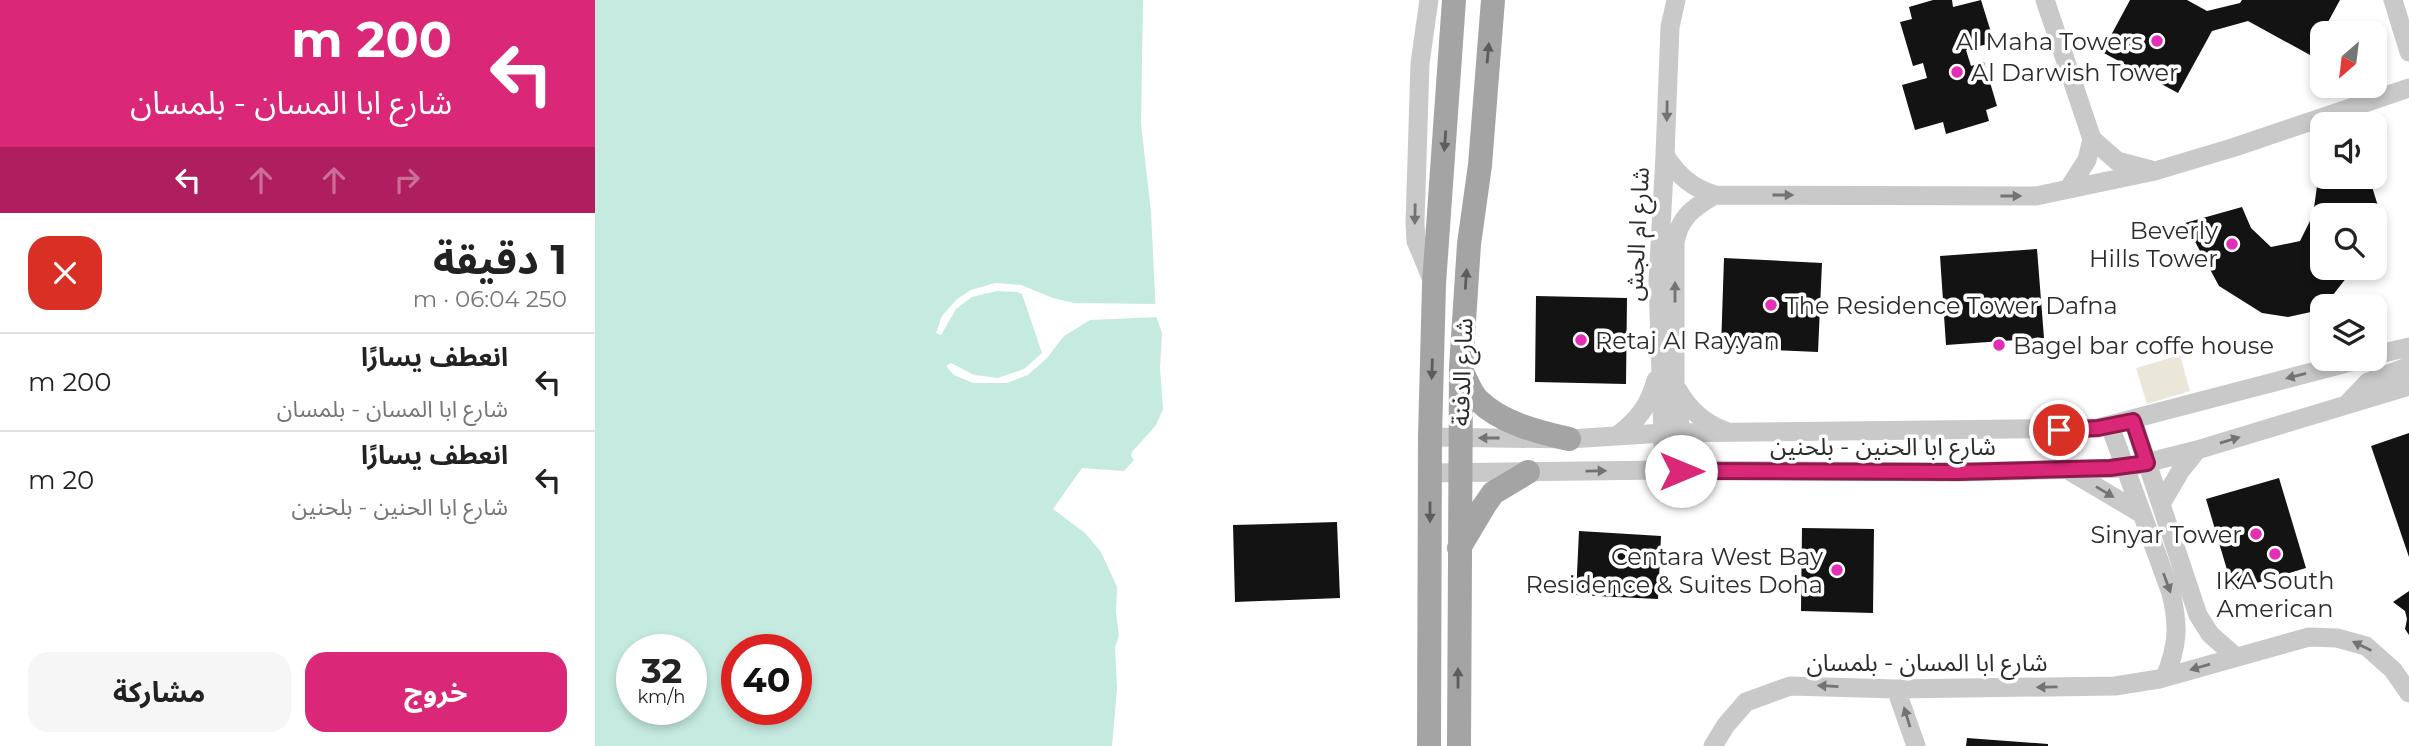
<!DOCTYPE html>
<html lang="ar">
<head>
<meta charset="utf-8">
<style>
  body { margin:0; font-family:Montserrat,"Noto Sans Arabic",sans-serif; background:#f6f6f6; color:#222; direction:rtl; height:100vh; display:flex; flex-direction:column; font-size:26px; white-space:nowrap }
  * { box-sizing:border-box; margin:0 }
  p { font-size:23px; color:#767676 }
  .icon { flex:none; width:38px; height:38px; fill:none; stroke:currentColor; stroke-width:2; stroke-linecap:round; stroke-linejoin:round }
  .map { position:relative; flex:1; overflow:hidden; direction:ltr }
  .sheet { display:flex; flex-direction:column; background:#fff; width:595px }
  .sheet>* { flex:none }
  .banner { background:#db2777; color:#fff; overflow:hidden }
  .needle { width:46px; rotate:208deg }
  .tools { position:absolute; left:1715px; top:21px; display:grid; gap:14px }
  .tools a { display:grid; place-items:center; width:77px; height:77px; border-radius:14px; background:#fff; box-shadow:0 4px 10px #0003; font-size:35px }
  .speed { position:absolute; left:21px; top:634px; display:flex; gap:14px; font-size:35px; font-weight:700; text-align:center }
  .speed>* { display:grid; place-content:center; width:91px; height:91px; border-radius:50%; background:#fff; box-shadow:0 4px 10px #0003; line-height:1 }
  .speed small { font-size:18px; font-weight:400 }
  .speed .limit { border:10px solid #d22; background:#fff; color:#111 }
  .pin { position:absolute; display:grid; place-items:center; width:60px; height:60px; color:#fff; margin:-30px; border:4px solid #fff; border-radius:50%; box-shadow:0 2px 7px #0007 }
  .me { position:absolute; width:77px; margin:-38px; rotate:90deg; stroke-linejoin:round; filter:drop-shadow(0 0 5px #0008) }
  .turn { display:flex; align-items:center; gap:24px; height:147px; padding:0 28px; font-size:32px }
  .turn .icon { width:91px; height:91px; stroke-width:2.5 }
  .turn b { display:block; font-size:49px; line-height:60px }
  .lanes { display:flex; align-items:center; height:66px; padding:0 28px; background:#0003; justify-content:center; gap:35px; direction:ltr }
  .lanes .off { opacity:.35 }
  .round { display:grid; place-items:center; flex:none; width:74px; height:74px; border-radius:21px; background:#f6f6f6 }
  .headline { display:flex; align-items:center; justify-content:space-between; height:119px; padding:0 28px }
  h1 { font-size:42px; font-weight:700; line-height:52px }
  .cta { display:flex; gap:14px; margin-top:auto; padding:14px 28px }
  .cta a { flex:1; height:80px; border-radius:21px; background:#db2777; color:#fff; font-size:28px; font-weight:700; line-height:80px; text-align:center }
  .cta a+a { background:#f6f6f6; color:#222 }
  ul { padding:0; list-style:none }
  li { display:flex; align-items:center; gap:21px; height:98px; padding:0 28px; border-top:2px solid #e0e0e0 }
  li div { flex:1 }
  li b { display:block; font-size:26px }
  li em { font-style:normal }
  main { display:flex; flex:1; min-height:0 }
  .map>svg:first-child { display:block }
  .green { fill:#eae7d9 }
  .water { fill:#c5eae0; fill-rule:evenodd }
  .pier { fill:#fff }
  .building { fill:#131313 }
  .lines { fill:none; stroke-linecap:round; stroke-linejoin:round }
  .minor { stroke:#c9c9c9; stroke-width:19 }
  .major { stroke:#a4a4a4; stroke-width:24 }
  .oneway { fill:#5c5c5c }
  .oneway2 { fill:#737373 }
  .route-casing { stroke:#8e194d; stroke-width:18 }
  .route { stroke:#db2777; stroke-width:12 }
  .poi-dot { fill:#e22fb5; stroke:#fff; stroke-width:2.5 }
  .labels { text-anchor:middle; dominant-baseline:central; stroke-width:7; stroke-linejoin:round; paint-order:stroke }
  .poi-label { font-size:24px; fill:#2c2c2c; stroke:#fff; text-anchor:end }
  .street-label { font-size:24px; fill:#2c2c2c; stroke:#fff }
</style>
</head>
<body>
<main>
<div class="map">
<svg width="1814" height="746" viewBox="0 0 1814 746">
  <rect width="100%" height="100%" fill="#fff"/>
  <path class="green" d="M1585 355 1595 391 1552 404 1541 368Z"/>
  <path class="water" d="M0 0H548L546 124 556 212 561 316 567 333 565 368 568 409 561 425 537 452 536 456 539 460 529 471 487 468 458 509 490 533 506 552 522 587 521 612 524 635 520 648 522 689 517 746H0ZM37 649H96V709H37ZM142 649H201V709H142Z"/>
  <path class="pier" d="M400 283 426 285 458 298 479 303 564 304 565 317 495 320 469 336 452 358 433 375 412 383H378L359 375 351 366 356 363 379 375 403 378 429 369 447 353 427 294 422 292 402 291 377 297 361 309 346 335 341 333 347 316 362 299 376 290Z"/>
  <path class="building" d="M1338 0H1357L1358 7 1386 0 1399 42 1371 50 1376 66 1389 62 1402 106 1391 110 1394 121 1351 134 1348 122 1320 130 1307 85 1332 78 1328 63 1318 66 1305 22 1317 19 1314 7Z
    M1535 0H1592L1612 11 1645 3 1647 0H1745L1715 55 1653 21 1617 31 1583 93 1507 52Z
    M1751 177H1774L1783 206 1780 215H1727V268H1759L1734 300 1716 312 1693 317 1667 313 1624 286 1590 223 1647 207 1656 228 1676 247 1705 241 1718 215 1722 186Z
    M1442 249 1449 338 1351 345 1345 256Z
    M1129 258 1227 263 1223 352 1126 348Z
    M941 296 1032 298 1031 384 940 382Z
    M1814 433V557L1776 446Z
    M1684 478 1711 568 1638 590 1611 499Z
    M742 522 745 598 640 602 638 525Z
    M1207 528 1279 529 1278 613 1206 611Z
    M984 531 1066 536 1063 599 981 595Z
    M1814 591V635L1810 629 1812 619 1810 611 1798 602Z
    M1372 738 1453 744V746H1371Z"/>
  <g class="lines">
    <path class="minor" d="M834 0 825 63 820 223 821 241 838 282
      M1450 0 1497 139 1492 160 1474 188
      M1798 0 1814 52
      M1497 139 1522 161 1556 170
      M1070 155C1082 175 1097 188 1120 195L1441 196 1560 171 1640 147 1814 88
      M1780 355 1814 347
      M1083 390C1094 410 1109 423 1130 431
      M1752 404 1773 382 1814 366
      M1538 421 1603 615 1615 634 1641 657
      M1515 426 1576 593C1584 626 1583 645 1570 677
      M1024 434C1044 419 1054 405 1061 380
      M835 437 974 439 1068 433 1503 428 1767 359
      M1069 470 1063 281 1070 155 1075 27 1081 0
      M1086 470V433L1080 387V244C1083 218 1099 207 1120 195
      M1473 470 1547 514
      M835 473 1069 470 1363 472 1531 468 1602 450 1814 386
      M1566 504 1586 470 1602 450
      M1301 689 1321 746
      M1118 746 1131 725 1151 702 1195 686 1301 689 1520 686 1564 679 1714 637 1742 638 1771 646 1798 670 1814 693"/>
    <path class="major" d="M867 372C872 381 876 393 883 400 906 423 943 432 974 439
      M864 548 889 506 898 493 933 472
      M834 746 835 437 839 284 859 0
      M864 746 866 368 874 244 885 165 898 0"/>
  </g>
  <defs><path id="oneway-solid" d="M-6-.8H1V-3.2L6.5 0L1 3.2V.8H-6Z" transform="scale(1.75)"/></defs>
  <g class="oneway">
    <use href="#oneway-solid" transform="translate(893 53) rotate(-85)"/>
    <use href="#oneway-solid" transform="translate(850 141) rotate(94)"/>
    <use href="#oneway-solid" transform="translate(871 279) rotate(-86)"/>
    <use href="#oneway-solid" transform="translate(837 369) rotate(92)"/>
    <use href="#oneway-solid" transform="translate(835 512) rotate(90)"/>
    <use href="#oneway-solid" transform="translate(863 678) rotate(-90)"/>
  </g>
  <g class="oneway2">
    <use href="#oneway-solid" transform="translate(1072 111) rotate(91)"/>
    <use href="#oneway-solid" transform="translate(1188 195)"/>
    <use href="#oneway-solid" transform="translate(1416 196)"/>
    <use href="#oneway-solid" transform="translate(820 214) rotate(91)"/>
    <use href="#oneway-solid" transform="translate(1080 292) rotate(-90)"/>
    <use href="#oneway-solid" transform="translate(1701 376) rotate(166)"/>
    <use href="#oneway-solid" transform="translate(894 438) rotate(180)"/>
    <use href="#oneway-solid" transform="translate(1635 440) rotate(-17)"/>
    <use href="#oneway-solid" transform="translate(1001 471) rotate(-1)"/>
    <use href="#oneway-solid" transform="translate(1510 492) rotate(31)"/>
    <use href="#oneway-solid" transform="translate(1572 583) rotate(70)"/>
    <use href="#oneway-solid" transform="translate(1767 646) rotate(-154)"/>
    <use href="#oneway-solid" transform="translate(1605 667) rotate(164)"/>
    <use href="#oneway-solid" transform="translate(1233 686) rotate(-177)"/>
    <use href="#oneway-solid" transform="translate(1452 687) rotate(179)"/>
    <use href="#oneway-solid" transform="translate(1312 717) rotate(-107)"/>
  </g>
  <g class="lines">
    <g class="route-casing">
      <path id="route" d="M1086 471 1363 472 1515 468 1552 463 1538 421 1503 428 1464 430"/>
    </g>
    <use href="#route" class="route"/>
  </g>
  <g class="poi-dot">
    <circle cx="1562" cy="41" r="7"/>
    <circle cx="1362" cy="72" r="7"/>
    <circle cx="1637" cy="244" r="7"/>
    <circle cx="1176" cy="305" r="7"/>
    <circle cx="986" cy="340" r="7"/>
    <circle cx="1404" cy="345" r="7"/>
    <circle cx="1661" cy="534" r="7"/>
    <circle cx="1680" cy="554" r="7"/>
    <circle cx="1242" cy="570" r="7"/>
  </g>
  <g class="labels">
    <g class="poi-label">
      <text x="1548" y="41">Al Maha Towers</text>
      <text x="1376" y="72" text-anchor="start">Al Darwish Tower</text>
      <text x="1623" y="230">Beverly<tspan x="1623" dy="28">Hills Tower</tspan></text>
      <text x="1190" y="305" text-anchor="start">The Residence Tower Dafna</text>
      <text x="1000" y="340" text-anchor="start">Retaj Al Rayyan</text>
      <text x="1418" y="345" text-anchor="start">Bagel bar coffe house</text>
      <text x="1647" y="534">Sinyar Tower</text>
      <text x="1228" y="556">Centara West Bay<tspan x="1228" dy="28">Residence &amp; Suites Doha</tspan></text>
      <text x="1680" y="580" text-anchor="middle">IKA South<tspan x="1680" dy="28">American</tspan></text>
    </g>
    <g class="street-label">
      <text transform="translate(1042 234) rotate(-87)">شارع ام الجش</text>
      <text transform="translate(867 372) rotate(-88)">شارع الدفنة</text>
      <text x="1288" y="446">شارع ابا الحنين - بلحنين</text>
      <text x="1332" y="662">شارع ابا المسان - بلمسان</text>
    </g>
  </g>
</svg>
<div class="tools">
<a><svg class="needle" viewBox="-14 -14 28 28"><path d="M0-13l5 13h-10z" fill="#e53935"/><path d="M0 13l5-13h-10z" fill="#767676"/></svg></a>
<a><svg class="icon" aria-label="sound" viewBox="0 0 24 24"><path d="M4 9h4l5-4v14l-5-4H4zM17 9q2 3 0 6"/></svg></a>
<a><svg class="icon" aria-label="search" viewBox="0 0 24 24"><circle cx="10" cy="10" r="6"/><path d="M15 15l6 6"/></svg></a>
<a><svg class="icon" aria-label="layers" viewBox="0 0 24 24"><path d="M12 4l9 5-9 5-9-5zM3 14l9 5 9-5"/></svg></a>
</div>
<div class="speed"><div>32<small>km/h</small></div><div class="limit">40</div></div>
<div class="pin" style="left:1464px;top:430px;background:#d93025"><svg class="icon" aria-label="arrive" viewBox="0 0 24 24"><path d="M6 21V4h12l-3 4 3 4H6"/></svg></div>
<svg class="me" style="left:1086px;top:471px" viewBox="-20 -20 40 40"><circle r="19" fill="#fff"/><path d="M0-13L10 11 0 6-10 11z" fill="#db2777"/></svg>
</div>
<section class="sheet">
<div class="banner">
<div class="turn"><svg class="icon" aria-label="left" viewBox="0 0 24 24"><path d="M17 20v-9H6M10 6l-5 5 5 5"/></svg><div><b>200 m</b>شارع ابا المسان - بلمسان</div></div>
<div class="lanes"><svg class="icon" aria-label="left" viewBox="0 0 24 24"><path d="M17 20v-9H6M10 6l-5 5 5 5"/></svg><svg class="icon off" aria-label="ahead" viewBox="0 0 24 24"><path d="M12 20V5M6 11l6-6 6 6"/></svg><svg class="icon off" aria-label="ahead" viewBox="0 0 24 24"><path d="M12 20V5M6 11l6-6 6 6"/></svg><svg class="icon off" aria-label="right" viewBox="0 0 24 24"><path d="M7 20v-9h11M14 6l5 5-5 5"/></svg></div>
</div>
<div class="headline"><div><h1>1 دقيقة</h1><p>250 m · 06:04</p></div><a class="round" style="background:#d93025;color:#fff"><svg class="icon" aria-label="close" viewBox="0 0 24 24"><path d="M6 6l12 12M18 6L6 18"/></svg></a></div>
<ul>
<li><svg class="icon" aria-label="left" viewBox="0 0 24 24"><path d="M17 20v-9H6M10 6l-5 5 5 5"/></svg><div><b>انعطف يسارًا</b><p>شارع ابا المسان - بلمسان</p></div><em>200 m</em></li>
<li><svg class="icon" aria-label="left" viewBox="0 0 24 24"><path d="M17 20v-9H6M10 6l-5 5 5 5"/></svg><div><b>انعطف يسارًا</b><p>شارع ابا الحنين - بلحنين</p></div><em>20 m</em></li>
</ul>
<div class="cta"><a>خروج</a><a>مشاركة</a></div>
</section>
</main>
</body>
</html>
